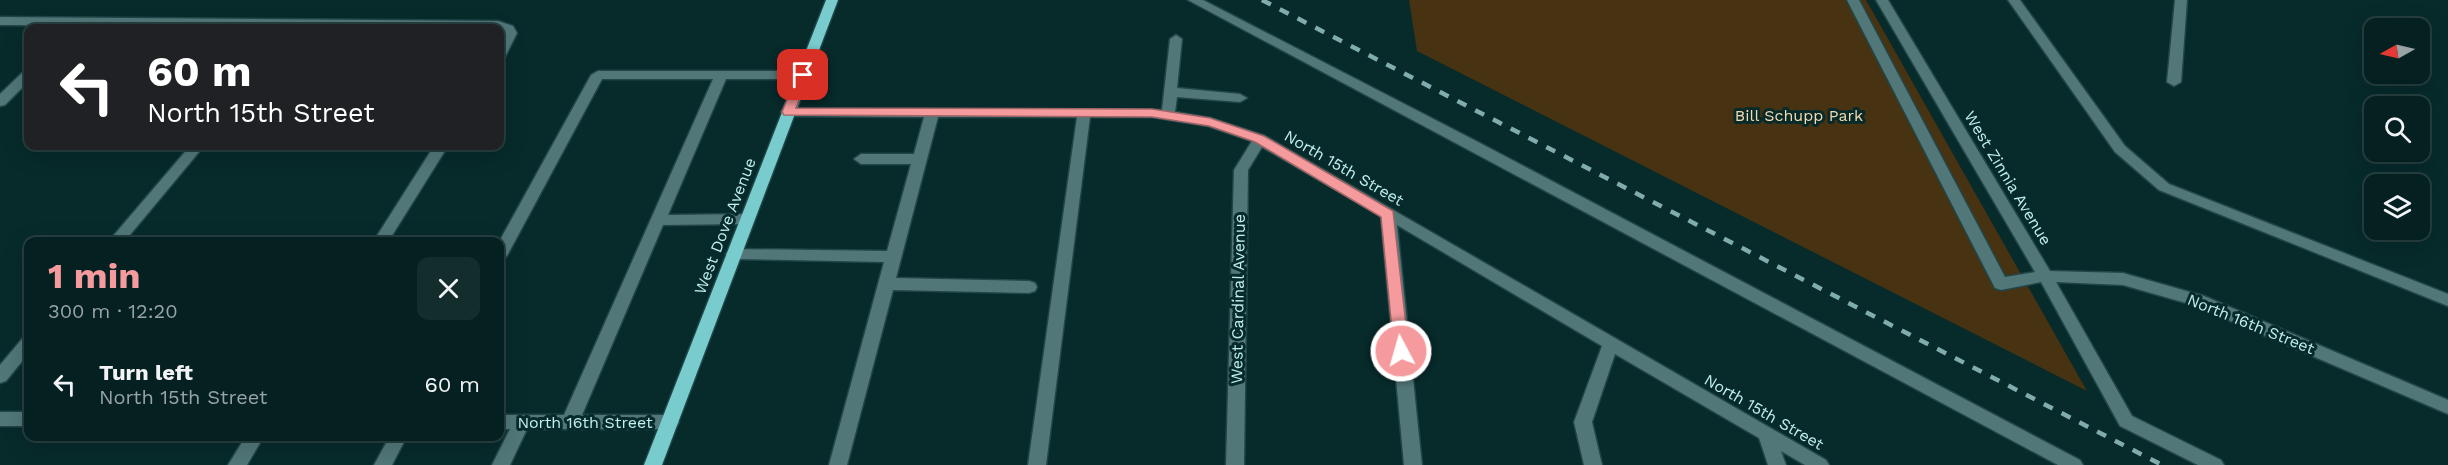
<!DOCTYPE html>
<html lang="en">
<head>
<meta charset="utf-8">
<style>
  body { margin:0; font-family:"Work Sans",sans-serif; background:#132d2d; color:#f1f3f6; height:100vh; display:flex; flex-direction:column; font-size:22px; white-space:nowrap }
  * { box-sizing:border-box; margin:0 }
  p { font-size:20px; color:#97a3a5 }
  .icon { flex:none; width:33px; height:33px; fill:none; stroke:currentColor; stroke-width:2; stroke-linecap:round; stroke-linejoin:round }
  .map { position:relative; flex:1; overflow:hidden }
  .details { position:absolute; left:24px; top:237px; width:480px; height:204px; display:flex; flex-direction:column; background:#052020; border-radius:12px; box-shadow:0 6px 24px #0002,0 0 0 2px #263e3e }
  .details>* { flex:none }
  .hud { position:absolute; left:24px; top:24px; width:480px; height:126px; border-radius:12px; box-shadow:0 6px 24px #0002,0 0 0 2px #263e3e; background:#202124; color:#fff; overflow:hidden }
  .needle { width:39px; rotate:262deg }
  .buttons { position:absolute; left:2364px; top:18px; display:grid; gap:12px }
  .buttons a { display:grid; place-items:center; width:66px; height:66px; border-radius:12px; background:#052020; box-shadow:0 6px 24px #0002,0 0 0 2px #263e3e; font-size:30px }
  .pin { position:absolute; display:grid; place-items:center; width:51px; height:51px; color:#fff; margin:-26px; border-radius:12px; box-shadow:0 3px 9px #0006 }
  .me { position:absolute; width:66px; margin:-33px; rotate:354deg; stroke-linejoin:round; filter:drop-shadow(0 0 4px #0008) }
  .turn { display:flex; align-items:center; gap:21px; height:126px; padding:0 24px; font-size:27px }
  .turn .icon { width:78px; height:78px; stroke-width:2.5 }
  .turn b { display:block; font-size:42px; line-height:51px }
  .round { display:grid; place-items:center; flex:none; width:63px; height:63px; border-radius:12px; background:#132d2d }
  .overview { display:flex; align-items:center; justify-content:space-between; height:102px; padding:0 24px }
  h1 { font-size:36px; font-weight:700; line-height:45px; color:#f59b9e }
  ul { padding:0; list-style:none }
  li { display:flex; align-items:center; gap:18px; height:90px; padding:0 24px }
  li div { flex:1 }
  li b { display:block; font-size:22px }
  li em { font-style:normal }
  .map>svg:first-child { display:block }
  .green { fill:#473312 }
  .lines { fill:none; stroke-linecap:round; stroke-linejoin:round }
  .minor-casing { stroke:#214647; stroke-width:3 }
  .major-casing { stroke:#214647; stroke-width:3 }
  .minor { fill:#517778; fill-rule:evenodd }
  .major { fill:#78ccce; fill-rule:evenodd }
  .rail { stroke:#81acad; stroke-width:4.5; stroke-dasharray:10 10; stroke-linecap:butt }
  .route { fill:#f59b9e; stroke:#9f6567; stroke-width:1.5 }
  .labels { text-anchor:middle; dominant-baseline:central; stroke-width:6; stroke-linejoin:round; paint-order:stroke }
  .park-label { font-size:16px; fill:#f8daac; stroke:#072a2b }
  .street-label { font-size:16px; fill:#c0eff0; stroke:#072a2b }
</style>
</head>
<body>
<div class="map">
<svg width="2448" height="465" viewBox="0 0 2448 465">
  <rect width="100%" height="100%" fill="#072a2b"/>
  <path class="green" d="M1409 0H1866L2087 391 1417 51Z"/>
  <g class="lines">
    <g class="minor-casing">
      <path id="minor" d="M1188 0H1203L1478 142 2080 460 2083 465H2058Z
        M1847 0H1859L2005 277 2035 272 1876 0H1888L2050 271 2123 273 2204 296 2448 400V414L2193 305 2123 285 2056 282 2132 416 2221 460 2224 465H2198L2120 426 2041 282 2001 290 1995 288Z
        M2008 0H2020L2125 146 2169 184 2448 294V306L2159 190 2115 152Z
        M2175 0H2187L2181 82 2174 86 2167 82Z
        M0 17 498 21 513 26 517 33 505 57 500 58V43L505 33 500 28 0 25Z
        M1176 35 1182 39 1177 88 1240 94 1247 98 1240 102 1177 97 1175 112 1210 118 1265 136 1826 460 1829 465H1805L1781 451 1786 465H1768L1759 438 1615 354 1592 422 1602 465H1584L1574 422 1602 346 1397 225 1422 465H1404L1381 216 1262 147 1248 170 1244 465H1226L1234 170 1252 141 1208 126 1152 117H1090L1046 465H1028L1077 117H938L896 278 1029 281 1035 283 1037 287 1035 291 1029 293 893 290 847 465H829L884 262 734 259 729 258 726 254 729 250 734 249 887 251 911 164H861L854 159 861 154H914L924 117 788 116 783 115 781 112 783 109 1162 110 1170 39Z
        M28 71V82L5 105 0 106V94L23 72Z
        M598 71H803L810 75 803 79H726L668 215 747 214 754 219 747 224 663 225 582 415H670L676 417 679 422 676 427 670 429H527L510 465H492L510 429H500V415H564L713 79H602L508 254 505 258 500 259 499 242 591 75Z
        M190 146H204L124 242H108Z
        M434 146H448L388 242H373Z
        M28 337V354L6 381 0 383V365L22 339Z
        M0 412H28V426H0Z
        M246 436H264L247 465H228Z
        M390 436H407L392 465H374Z"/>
    </g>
    <g class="major-casing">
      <path id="major" d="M826 0H838L662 465H644Z"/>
    </g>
    <use href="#minor" class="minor"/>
    <use href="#major" class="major"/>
    <path class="rail" d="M1262 0 2162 465"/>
  </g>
  <path class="route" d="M803 71 809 75 796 108 1152 109 1210 118 1264 136 1393 211 1409 351 1407 355H1396L1394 351 1381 217 1255 142 1209 126 1152 117 784 115 782 112 797 75Z"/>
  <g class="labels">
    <g class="park-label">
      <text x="1799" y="115">Bill Schupp Park</text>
    </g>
    <g class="street-label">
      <text transform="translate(1344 168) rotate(30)">North 15th Street</text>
      <text transform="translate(2008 178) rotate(59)">West Zinnia Avenue</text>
      <text transform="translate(725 226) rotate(-69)">West Dove Avenue</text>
      <text transform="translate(1238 299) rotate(-89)">West Cardinal Avenue</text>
      <text transform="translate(2251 324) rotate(22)">North 16th Street</text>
      <text transform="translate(1764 412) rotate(30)">North 15th Street</text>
      <text x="585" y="422">North 16th Street</text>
    </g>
  </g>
</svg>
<div class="buttons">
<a><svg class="needle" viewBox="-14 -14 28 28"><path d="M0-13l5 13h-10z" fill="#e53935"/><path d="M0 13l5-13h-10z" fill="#97a3a5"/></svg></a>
<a><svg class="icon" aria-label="search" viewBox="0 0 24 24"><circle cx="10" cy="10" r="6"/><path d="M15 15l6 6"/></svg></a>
<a><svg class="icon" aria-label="layers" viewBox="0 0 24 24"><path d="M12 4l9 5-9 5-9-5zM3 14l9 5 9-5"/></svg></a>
</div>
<div class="pin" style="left:803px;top:75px;background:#d93025"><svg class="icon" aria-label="arrive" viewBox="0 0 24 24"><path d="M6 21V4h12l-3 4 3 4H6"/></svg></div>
<svg class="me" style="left:1401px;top:351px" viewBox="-20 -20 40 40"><circle r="17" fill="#f59b9e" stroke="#fff" stroke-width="3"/><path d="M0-11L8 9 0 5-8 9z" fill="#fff"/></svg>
<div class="hud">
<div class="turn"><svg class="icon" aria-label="left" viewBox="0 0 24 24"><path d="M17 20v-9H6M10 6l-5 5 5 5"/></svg><div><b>60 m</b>North 15th Street</div></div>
</div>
<section class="details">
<div class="overview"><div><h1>1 min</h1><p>300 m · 12:20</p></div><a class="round"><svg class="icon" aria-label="close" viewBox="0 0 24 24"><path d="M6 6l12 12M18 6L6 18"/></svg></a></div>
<ul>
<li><svg class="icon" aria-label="left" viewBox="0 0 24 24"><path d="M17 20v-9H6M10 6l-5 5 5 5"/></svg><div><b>Turn left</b><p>North 15th Street</p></div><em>60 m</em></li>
</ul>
</section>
</div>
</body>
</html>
